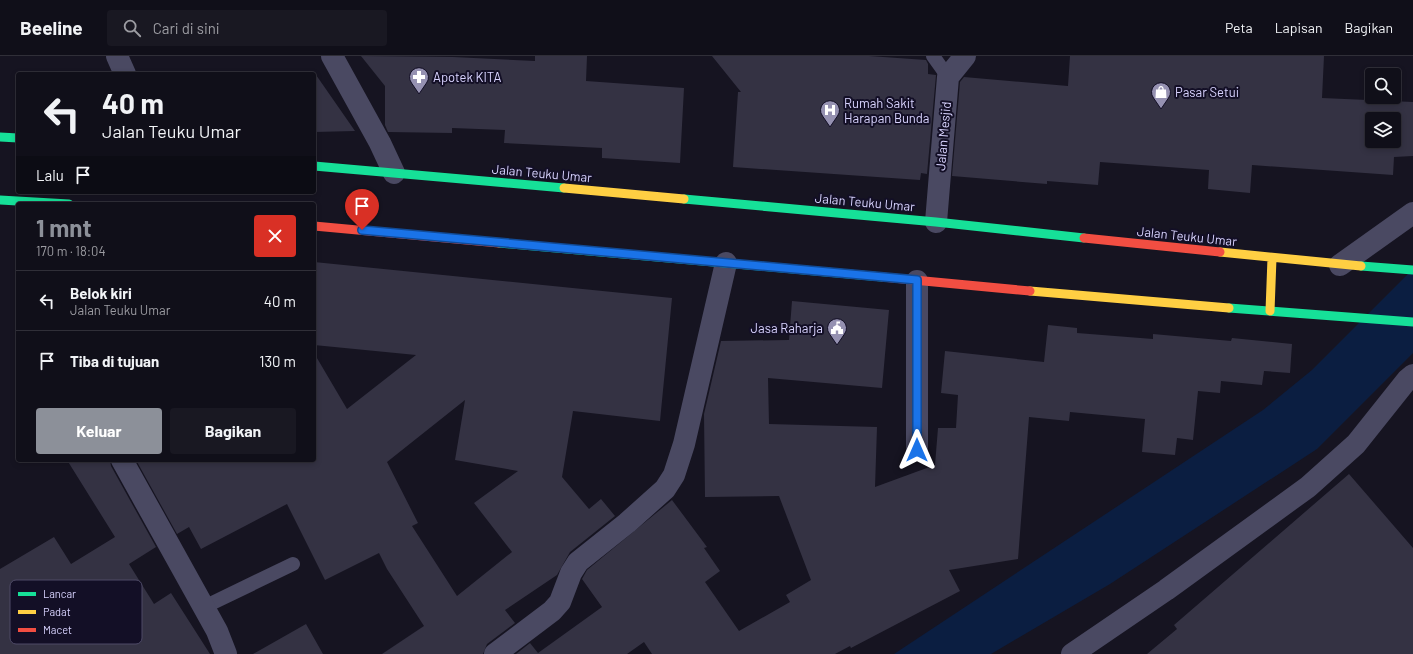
<!DOCTYPE html>
<html lang="id">
<head>
<meta charset="utf-8">
<style>
  body { margin:0; font-family:Barlow,sans-serif; background:#191822; color:#f1f3f6; height:100vh; display:flex; flex-direction:column; font-size:15px; white-space:nowrap }
  * { box-sizing:border-box; margin:0 }
  p { font-size:13px; color:#9c9ca2 }
  .icon { flex:none; width:22px; height:22px; fill:none; stroke:currentColor; stroke-width:2; stroke-linecap:round; stroke-linejoin:round }
  .map { position:relative; flex:1; overflow:hidden }
  .side { position:absolute; left:16px; top:146px; width:300px; height:260px; display:flex; flex-direction:column; background:#100f19; border-radius:4px; box-shadow:0 2px 6px #0003,0 0 0 1px #302f38 }
  .side>* { flex:none }
  .banner { position:absolute; left:16px; top:16px; width:300px; height:122px; border-radius:4px; box-shadow:0 2px 6px #0003,0 0 0 1px #302f38; background:#100f19; color:#f1f3f6; overflow:hidden }
  .tools { position:absolute; left:1365px; top:12px; display:grid; gap:8px }
  .tools a { display:grid; place-items:center; width:36px; height:36px; border-radius:4px; background:#100f19; box-shadow:0 2px 6px #0003,0 0 0 1px #302f38; font-size:20px }
  .pin { position:absolute; display:grid; place-items:center; width:34px; height:34px; color:#fff; margin:-41px -17px; border-radius:50% 50% 50% 0; rotate:-45deg; box-shadow:0 0 4px #0007 }
  .pin .icon { rotate:45deg }
  .me { position:absolute; width:44px; margin:-22px; rotate:0deg; stroke-linejoin:round; filter:drop-shadow(0 0 3px #0008) }
  .turn { display:flex; align-items:center; gap:14px; height:84px; padding:0 20px; font-size:18px }
  .turn .icon { width:52px; height:52px; stroke-width:2.5 }
  .turn b { display:block; font-size:28px; line-height:34px }
  .then { display:flex; align-items:center; height:38px; padding:0 20px; background:#0003; gap:8px; font-size:15px }
  .round { display:grid; place-items:center; flex:none; width:42px; height:42px; border-radius:4px; background:#191822 }
  .overview { display:flex; align-items:center; justify-content:space-between; height:68px; padding:0 20px }
  h1 { font-size:24px; font-weight:700; line-height:30px; color:#8c9099 }
  .action { display:flex; gap:8px; margin-top:auto; padding:8px 20px }
  .action a { flex:1; height:46px; border-radius:4px; background:#8c9099; color:#fff; font-size:16px; font-weight:700; line-height:46px; text-align:center }
  .action a+a { background:#191822; color:#f1f3f6 }
  ul { padding:0; list-style:none }
  li { display:flex; align-items:center; gap:12px; height:60px; padding:0 20px; border-top:1px solid #302f38 }
  li div { flex:1 }
  li b { display:block; font-size:15px }
  li em { font-style:normal }
  header { display:flex; align-items:center; gap:24px; box-sizing:border-box; height:56px; padding:0 20px; background:#100f19; border-bottom:1px solid #302f38 }
  header strong { font-size:19px }
  nav { display:flex; gap:22px; margin-inline-start:auto; font-size:14px }
  .search { width:280px; height:36px; background:#191822; display:flex; align-items:center; gap:10px; box-sizing:border-box; padding:0 14px; border-radius:4px; color:#9c9ca2; font-size:15px }
  .map>svg:first-child { display:block }
  .water { fill:#0b1e41 }
  .building { fill:#343243; fill-rule:evenodd }
  .lines { fill:none; stroke-linecap:round; stroke-linejoin:round }
  .lane { stroke:#4a4962; stroke-width:14 }
  .street { stroke:#4a4962; stroke-width:22 }
  .fast { stroke:#16e098; stroke-width:9 }
  .slow { stroke:#ffcf43; stroke-width:9 }
  .jam { stroke:#f24e42; stroke-width:9 }
  .route-casing { stroke:#114b97; stroke-width:10 }
  .route { stroke:#1a73e8; stroke-width:7 }
  .labels { text-anchor:middle; dominant-baseline:central; stroke-width:4; stroke-linejoin:round; paint-order:stroke }
  .poi-label { font-size:13px; fill:#d9d4ff; stroke:#130f26; text-anchor:start }
  .street-label { font-size:13px; fill:#d9d4ff; stroke:#130f26 }
  .key { fill:#130f26; stroke:#4e4a67; stroke-width:1 }
  .key-label { font-size:11px; fill:#d9d4ff }
</style>
</head>
<body>
<header>
<strong>Beeline</strong>
<div class="search"><svg class="icon" aria-label="search" viewBox="0 0 24 24"><circle cx="10" cy="10" r="6"/><path d="M15 15l6 6"/></svg>Cari di sini</div>
<nav><a>Peta</a><a>Lapisan</a><a>Bagikan</a></nav>
</header>
<div class="map">
<svg width="1413" height="598" viewBox="0 0 1413 598">
  <rect width="100%" height="100%" fill="#161421"/>
  <path class="water" d="M1413 213V297L1317 393 1110 528 991 598H894L1263 354 1312 314Z"/>
  <path class="building" d="M361 0 453 1 535 5V0H587L586 25 684 32 680 107 602 102V92L504 87 505 74 452 72V77L388 76 385 69V30Z
    M712 0H869L926 4 928 8V18L936 19 927 118 921 117 920 124 733 111 738 36H741Z
    M1070 0H1324L1322 42 1413 46V100L1394 101 1393 119 1252 109 1250 137 1208 133 1209 114 1100 106 1098 129 1047 125V128L952 120 960 26 964 21 1068 30ZM1372 63H1394V85H1372Z
    M314 16 355 75 314 76Z
    M314 206 672 242 660 365 573 355 562 421 589 453 601 443 615 460 570 496 557 519 505 554 515 567 487 588 483 598H382L424 570 387 513 379 497 325 524 287 448 201 493 189 471 177 478 136 404H314V297L347 353 416 299 314 289ZM465 344 455 404 518 415 474 447 512 496 457 540 412 470 418 467 387 406Z
    M792 245 889 254 882 332 768 322 769 368 877 371 875 431 935 409 938 372H956L958 339 941 337 945 295 1044 306 1048 269 1077 272V277L1153 283V278L1231 285 1232 282 1292 288 1290 317 1264 315 1262 329 1221 325 1220 337 1198 335 1193 384 1177 382 1175 399 1142 396 1145 363 1070 356 1069 365 1029 361 1018 503 949 514 960 535 851 592 850 590 835 598H652L644 586 627 598H516L530 587 538 597 602 551 582 523 587 514 672 444 707 491 704 492 720 515 705 526 739 575 790 546 786 539 811 524 779 440 705 441 704 358 721 285 789 284Z
    M67 404H110L111 410 156 491 129 508 154 548 171 537 210 598H0V513L54 481 71 508 115 481Z
    M1349 418 1413 492V598H1147L1177 573 1174 569Z
    M306 568 323 598H253Z"/>
  <g class="lines">
    <path class="lane" d="M933 0 948 21
      M204 551 293 508"/>
    <path class="street" d="M117 0 125 18
      M332 0 380 87 394 117
      M936 166 948 21 965 0
      M1340 209 1413 157
      M917 394V225
      M122 404 217 575 226 598
      M495 598 552 555 560 546 571 517 578 506 627 467 665 433 674 419 684 388 726 207
      M1072 598 1166 534 1308 431 1356 388 1407 324 1413 319"/>
    <path class="fast" d="M0 81 18 82
      M314 110 564 132
      M684 143 936 166 1084 182
      M0 144 69 148
      M499 187 882 221
      M1361 210 1413 214
      M1229 252 1413 266"/>
    <path class="slow" d="M564 132 684 143
      M1220 196 1361 210
      M1030 235 1229 252
      M1270 255 1272 202"/>
    <path class="jam" d="M314 170 499 187
      M1084 182 1220 196
      M882 221 1030 235"/>
  </g>
  <g class="lines">
    <g class="route-casing">
      <path id="route" d="M362 174 917 224V394"/>
    </g>
    <use href="#route" class="route"/>
  </g>
  <defs>
    <g id="pharmacy-pin" transform="scale(1)"><path d="M0 17L-7.5 6A9.5 9.5 0 1 1 7.5 6Z" fill="#9591b1" stroke="#130f26"/><path d="M-2-6h4v4h4v4h-4v4h-4v-4h-4v-4h4Z" fill="#fff"/></g>
    <g id="shop-pin" transform="scale(1)"><path d="M0 17L-7.5 6A9.5 9.5 0 1 1 7.5 6Z" fill="#9591b1" stroke="#130f26"/><path d="M-5-2.5h2.3a2.7 3.5 0 0 1 5.4 0H5L5.5 6h-11ZM-1.5-2.5h3a1.5 2.3 0 0 0-3 0Z" fill="#fff"/></g>
    <g id="hospital-pin" transform="scale(1)"><path d="M0 17L-7.5 6A9.5 9.5 0 1 1 7.5 6Z" fill="#9591b1" stroke="#130f26"/><path d="M-5-5h3v3.5h4V-5h3V5h-3V1.5h-4V5h-3Z" fill="#fff"/></g>
    <g id="civic-pin" transform="scale(1)"><path d="M0 17L-7.5 6A9.5 9.5 0 1 1 7.5 6Z" fill="#9591b1" stroke="#130f26"/><path d="M-.6-6.5H3V-4.5H.6V-3L4-1V1h2V6H-6V1h2V-1L-.6-3ZM-1.2 2.5V6h2.4V2.5Z" fill="#fff"/></g>
  </defs>
  <g fill-rule="evenodd">
    <use href="#pharmacy-pin" x="419" y="21"/>
    <use href="#shop-pin" x="1161" y="36"/>
    <use href="#hospital-pin" x="830" y="54"/>
    <use href="#civic-pin" x="837" y="272"/>
  </g>
  <g class="labels">
    <g class="poi-label">
      <text x="433" y="21">Apotek KITA</text>
      <text x="1175" y="36">Pasar Setui</text>
      <text x="844" y="47">Rumah Sakit<tspan x="844" dy="15">Harapan Bunda</tspan></text>
      <text x="823" y="272" text-anchor="end">Jasa Raharja</text>
    </g>
    <g class="street-label">
      <text transform="translate(943 80) rotate(-85)">Jalan Mesjid</text>
      <text transform="translate(542 117) rotate(5)">Jalan Teuku Umar</text>
      <text transform="translate(865 146) rotate(5)">Jalan Teuku Umar</text>
      <text transform="translate(1187 180) rotate(6)">Jalan Teuku Umar</text>
    </g>
  </g>
  <rect x="10" y="524" width="132" height="64" rx="6" class="key"/>
  <rect x="18" y="536" width="18" height="4" fill="#16e098"/>
  <rect x="18" y="554" width="18" height="4" fill="#ffcf43"/>
  <rect x="18" y="572" width="18" height="4" fill="#f24e42"/>
  <g class="key-label">
    <text x="43" y="542">Lancar</text>
    <text x="43" y="560">Padat</text>
    <text x="43" y="578">Macet</text>
  </g>
</svg>
<div class="tools">
<a><svg class="icon" aria-label="search" viewBox="0 0 24 24"><circle cx="10" cy="10" r="6"/><path d="M15 15l6 6"/></svg></a>
<a><svg class="icon" aria-label="layers" viewBox="0 0 24 24"><path d="M12 4l9 5-9 5-9-5zM3 14l9 5 9-5"/></svg></a>
</div>
<div class="pin" style="left:362px;top:174px;background:#d93025"><svg class="icon" aria-label="arrive" viewBox="0 0 24 24"><path d="M6 21V4h12l-3 4 3 4H6"/></svg></div>
<svg class="me" style="left:917px;top:394px" viewBox="-20 -20 40 40"><path d="M0-17L14 15 0 8-14 15z" fill="#1a73e8" stroke="#fff" stroke-width="4"/></svg>
<div class="banner">
<div class="turn"><svg class="icon" aria-label="left" viewBox="0 0 24 24"><path d="M17 20v-9H6M10 6l-5 5 5 5"/></svg><div><b>40 m</b>Jalan Teuku Umar</div></div>
<div class="then">Lalu<svg class="icon" aria-label="arrive" viewBox="0 0 24 24"><path d="M6 21V4h12l-3 4 3 4H6"/></svg></div>
</div>
<section class="side">
<div class="overview"><div><h1>1 mnt</h1><p>170 m · 18:04</p></div><a class="round" style="background:#d93025;color:#fff"><svg class="icon" aria-label="close" viewBox="0 0 24 24"><path d="M6 6l12 12M18 6L6 18"/></svg></a></div>
<ul>
<li><svg class="icon" aria-label="left" viewBox="0 0 24 24"><path d="M17 20v-9H6M10 6l-5 5 5 5"/></svg><div><b>Belok kiri</b><p>Jalan Teuku Umar</p></div><em>40 m</em></li>
<li><svg class="icon" aria-label="arrive" viewBox="0 0 24 24"><path d="M6 21V4h12l-3 4 3 4H6"/></svg><div><b>Tiba di tujuan</b></div><em>130 m</em></li>
</ul>
<div class="action"><a>Keluar</a><a>Bagikan</a></div>
</section>
</div>
</body>
</html>
